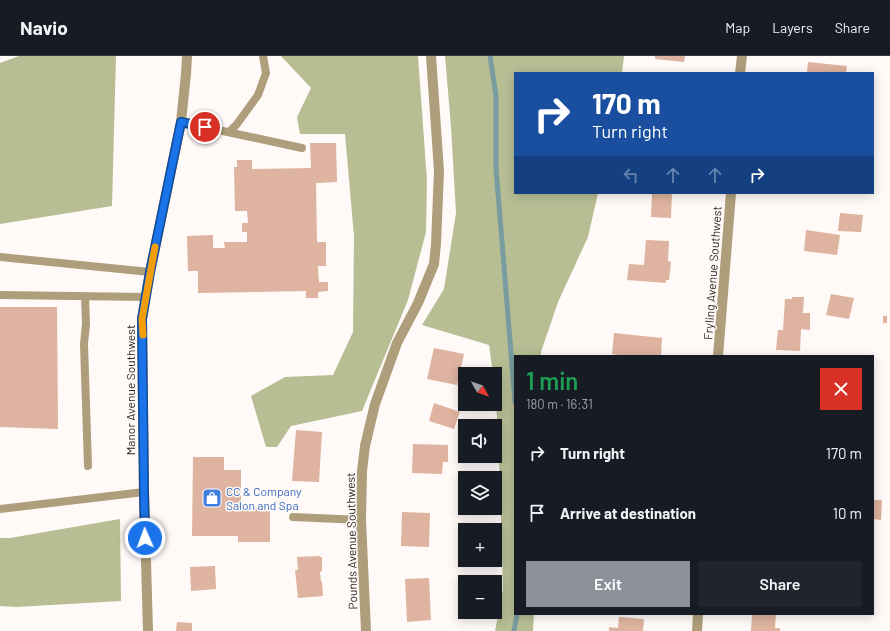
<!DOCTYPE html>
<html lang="en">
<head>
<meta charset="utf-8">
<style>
  body { margin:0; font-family:Barlow,sans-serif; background:#20242c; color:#f1f3f6; height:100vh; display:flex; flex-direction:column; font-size:15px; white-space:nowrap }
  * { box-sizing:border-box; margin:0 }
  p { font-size:13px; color:#9ea1a6 }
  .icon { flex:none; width:22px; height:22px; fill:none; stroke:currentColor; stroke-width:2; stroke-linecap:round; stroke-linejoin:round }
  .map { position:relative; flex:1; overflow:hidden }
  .panel { position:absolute; left:514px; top:299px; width:360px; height:260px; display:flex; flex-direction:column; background:#171b24; border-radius:0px; box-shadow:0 2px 10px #0003 }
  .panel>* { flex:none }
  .top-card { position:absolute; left:514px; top:16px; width:360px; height:122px; border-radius:0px; box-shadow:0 2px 10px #0003; background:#1a4fa0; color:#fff; overflow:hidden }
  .needle { width:26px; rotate:130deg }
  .tools { position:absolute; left:458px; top:311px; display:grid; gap:8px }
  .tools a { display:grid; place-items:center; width:44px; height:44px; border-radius:0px; background:#171b24; box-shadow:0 2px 10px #0003; font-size:20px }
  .pin { position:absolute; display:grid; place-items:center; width:34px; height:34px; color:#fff; margin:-17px; border:2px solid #fff; border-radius:50%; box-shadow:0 1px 4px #0007 }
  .me { position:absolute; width:44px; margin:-22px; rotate:358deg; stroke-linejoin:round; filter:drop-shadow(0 0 3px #0008) }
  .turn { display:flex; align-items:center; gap:14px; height:84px; padding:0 12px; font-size:18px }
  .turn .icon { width:52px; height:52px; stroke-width:2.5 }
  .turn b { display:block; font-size:28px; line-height:34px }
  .lanes { display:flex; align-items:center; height:38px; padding:0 12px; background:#0003; justify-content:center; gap:20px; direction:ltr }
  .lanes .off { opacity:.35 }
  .round { display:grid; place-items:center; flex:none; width:42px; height:42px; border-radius:0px; background:#20242c }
  .overview { display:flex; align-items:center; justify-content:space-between; height:68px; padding:0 12px }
  h1 { font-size:24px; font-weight:600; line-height:30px; color:#1e9e55 }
  .cta { display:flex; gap:8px; margin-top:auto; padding:8px 12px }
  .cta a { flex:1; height:46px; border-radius:0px; background:#8c9099; color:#fff; font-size:16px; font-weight:600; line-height:46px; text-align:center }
  .cta a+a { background:#20242c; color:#f1f3f6 }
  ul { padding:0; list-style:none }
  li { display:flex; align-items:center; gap:12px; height:60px; padding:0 12px }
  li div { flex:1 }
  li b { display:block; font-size:15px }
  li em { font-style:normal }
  header { display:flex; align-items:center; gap:24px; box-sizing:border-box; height:56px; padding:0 20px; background:#171b24; border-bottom:1px solid #363941 }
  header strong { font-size:19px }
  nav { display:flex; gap:22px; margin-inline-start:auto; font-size:14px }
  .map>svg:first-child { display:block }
  .forest { fill:#b7be94 }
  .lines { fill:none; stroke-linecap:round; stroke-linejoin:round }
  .stream { stroke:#789ca0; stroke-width:5 }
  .building { fill:#deb39f }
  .service { stroke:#ae9e7b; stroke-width:8 }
  .minor { stroke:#ae9e7b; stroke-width:10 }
  .route-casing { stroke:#114b97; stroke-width:10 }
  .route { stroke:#1a73e8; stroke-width:7 }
  .slow { stroke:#f59e0b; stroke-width:7 }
  .labels { text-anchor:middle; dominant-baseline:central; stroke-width:3; stroke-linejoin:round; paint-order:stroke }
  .street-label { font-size:12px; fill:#281f1a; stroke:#fff9f7 }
  .shop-label { font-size:12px; fill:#366cbe; stroke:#fff9f7; text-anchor:start }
</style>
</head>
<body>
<header>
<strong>Navio</strong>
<nav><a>Map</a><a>Layers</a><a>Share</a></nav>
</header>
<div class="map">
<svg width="890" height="575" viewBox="0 0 890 575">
  <rect width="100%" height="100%" fill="#fff9f7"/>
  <path class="forest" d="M19 0H116L112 150 0 168V7Z
    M281 0H418L427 125 426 176 408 244 362 355 291 370 277 391H266L251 340 285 321 333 319 353 276 354 180 345 78H300L297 61 311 32Z
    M445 0H624L622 17H515V137H598L588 181 558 246 541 296V300H515V558H534L533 575H495L503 533 498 372 495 340V318H493L489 289 422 269 444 233 456 157 451 71Z
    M120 463 121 545 16 551 0 550V482H10Z"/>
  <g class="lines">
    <path class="stream" d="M490 0 496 40V112L515 346
      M514 575 517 558"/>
  </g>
  <path class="building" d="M655 0H685L684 6 655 3Z
    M808 6 847 10 846 17H807Z
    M310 87H336L337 126 316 127 317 186H326V210H318L319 226H328V235L318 236V242H306V235L198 237V215H188L187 180 213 179V192H225L224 186H247V176H242V167H248L247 155H235L234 111H237V104H252V113L311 112Z
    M652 137H672L671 162 651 161Z
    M840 157 863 159 861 176 838 175Z
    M806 174 840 179 837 199 804 195Z
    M646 184 669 185 668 205 671 206 669 224H666V227L627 224 629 208 644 209Z
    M831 238 854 242 849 263 826 259Z
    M792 241H804L803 257H810V274L801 273 800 295 776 294 778 274H783L785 243H792Z
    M0 251H57L58 373 0 371Z
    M883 260H887V267H883Z
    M614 277 662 282 661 300H625L612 298Z
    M434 292 464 298 457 329 427 323Z
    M434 347 460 356 454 373 429 365Z
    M296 374 322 376 319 426 292 425Z
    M413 388 448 389V406H443L442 418 412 417Z
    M193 401H224V414H241V451L270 452V486H238V480H192Z
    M873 444H882L881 464 873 463Z
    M402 456 430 457 429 491 401 490Z
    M320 500V501H322V515L320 516 321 526 322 525 323 540 298 542 295 514H298L297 501Z
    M215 510 216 533 191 535 190 511Z
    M429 522 431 564 407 566 405 523Z
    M752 558H776L775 572H780V575H751Z
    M619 561 644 563 643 575H609V571L618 572Z
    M177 566 192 567V575H176Z"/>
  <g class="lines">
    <path class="service" d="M181 66 302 92
      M229 76 237 68 258 39 266 17 263 0
      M0 201 150 216
      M0 239 146 241
      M85 240 86 268 84 288 88 410
      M0 453 144 436
      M293 461 361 464"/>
    <path class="minor" d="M740 17 742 0
      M718 300 731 137
      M148 575 144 436 142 263 150 216 181 66 186 18 187 0
      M366 575 361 464 362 415 365 390 375 348 397 287 418 247 434 208 436 188 439 115 431 0
      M697 575 698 558"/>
  </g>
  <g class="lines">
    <g class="route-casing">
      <path id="route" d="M145 482 144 436 142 263 150 216 181 66 205 71"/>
    </g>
    <use href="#route" class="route"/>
    <path class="slow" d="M143 279 142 263 155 191"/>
  </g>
  <defs>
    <g id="shop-square" transform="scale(1)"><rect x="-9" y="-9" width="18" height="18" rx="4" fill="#3f7fe0" stroke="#fff9f7"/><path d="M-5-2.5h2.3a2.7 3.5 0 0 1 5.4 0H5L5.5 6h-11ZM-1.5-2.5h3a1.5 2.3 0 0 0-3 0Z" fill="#fff"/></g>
  </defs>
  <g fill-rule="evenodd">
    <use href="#shop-square" x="212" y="442"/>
  </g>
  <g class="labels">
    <g class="street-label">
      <text transform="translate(712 217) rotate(-86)">Fryling Avenue Southwest</text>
      <text transform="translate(130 334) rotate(-90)">Manor Avenue Southwest</text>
      <text transform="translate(351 485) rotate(-91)">Pounds Avenue Southwest</text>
    </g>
    <g class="shop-label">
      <text x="226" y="435">CC &amp; Company<tspan x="226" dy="14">Salon and Spa</tspan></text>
    </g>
  </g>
</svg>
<div class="tools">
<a><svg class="needle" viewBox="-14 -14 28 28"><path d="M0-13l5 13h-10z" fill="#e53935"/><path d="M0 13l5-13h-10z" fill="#9ea1a6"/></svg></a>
<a><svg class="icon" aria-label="sound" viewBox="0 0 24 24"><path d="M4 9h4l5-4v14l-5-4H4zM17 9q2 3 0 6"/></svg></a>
<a><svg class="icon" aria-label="layers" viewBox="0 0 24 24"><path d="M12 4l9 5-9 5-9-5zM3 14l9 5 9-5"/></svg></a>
<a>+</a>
<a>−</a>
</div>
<div class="pin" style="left:205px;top:71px;background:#d93025"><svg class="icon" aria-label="arrive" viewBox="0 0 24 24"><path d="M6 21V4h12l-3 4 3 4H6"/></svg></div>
<svg class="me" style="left:145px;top:482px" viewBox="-20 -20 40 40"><circle r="17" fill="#1a73e8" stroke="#fff" stroke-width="3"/><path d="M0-11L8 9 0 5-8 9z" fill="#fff"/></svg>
<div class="top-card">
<div class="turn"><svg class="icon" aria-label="right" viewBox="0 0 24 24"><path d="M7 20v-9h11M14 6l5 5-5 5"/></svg><div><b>170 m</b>Turn right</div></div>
<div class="lanes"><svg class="icon off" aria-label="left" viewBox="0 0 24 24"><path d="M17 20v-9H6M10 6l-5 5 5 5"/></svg><svg class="icon off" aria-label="ahead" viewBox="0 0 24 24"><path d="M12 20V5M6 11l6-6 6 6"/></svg><svg class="icon off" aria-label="ahead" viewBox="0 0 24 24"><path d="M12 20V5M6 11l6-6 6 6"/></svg><svg class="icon" aria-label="right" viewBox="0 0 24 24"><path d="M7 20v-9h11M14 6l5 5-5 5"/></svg></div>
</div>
<section class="panel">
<div class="overview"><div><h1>1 min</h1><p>180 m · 16:31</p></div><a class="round" style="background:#d93025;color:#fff"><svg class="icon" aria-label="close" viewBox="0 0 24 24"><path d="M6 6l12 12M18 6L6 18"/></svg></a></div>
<ul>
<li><svg class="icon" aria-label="right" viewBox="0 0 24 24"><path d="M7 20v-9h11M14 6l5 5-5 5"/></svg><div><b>Turn right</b></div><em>170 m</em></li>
<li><svg class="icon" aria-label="arrive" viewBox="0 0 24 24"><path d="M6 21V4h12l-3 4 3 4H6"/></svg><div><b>Arrive at destination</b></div><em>10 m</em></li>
</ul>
<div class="cta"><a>Exit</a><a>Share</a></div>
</section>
</div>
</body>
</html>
